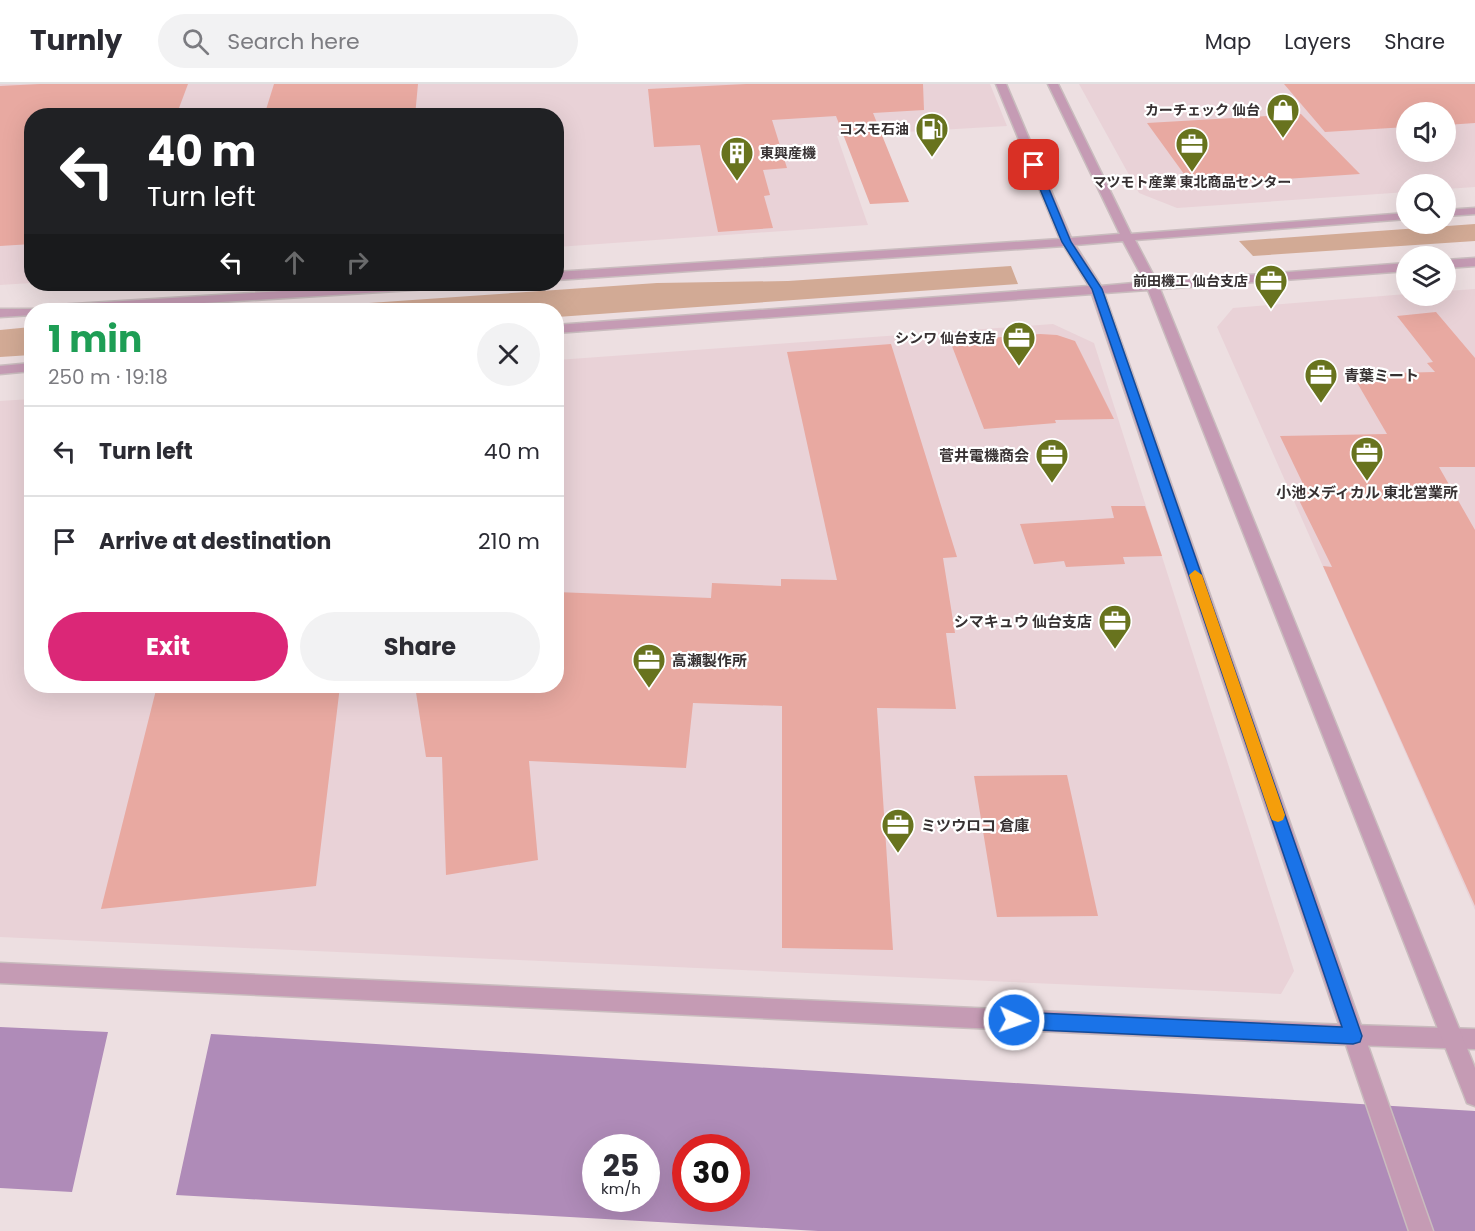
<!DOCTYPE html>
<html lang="en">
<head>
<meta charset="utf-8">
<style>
  body { margin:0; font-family:Poppins,"Noto Sans JP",sans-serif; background:#f2f2f3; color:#2b2b33; height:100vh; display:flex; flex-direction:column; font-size:22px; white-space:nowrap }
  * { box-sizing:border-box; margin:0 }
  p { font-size:20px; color:#7c7c81 }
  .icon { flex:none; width:33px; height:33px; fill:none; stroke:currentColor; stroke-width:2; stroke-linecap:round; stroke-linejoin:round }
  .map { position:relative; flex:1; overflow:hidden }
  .panel { position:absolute; left:24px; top:219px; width:540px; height:390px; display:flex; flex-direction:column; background:#fff; border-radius:24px; box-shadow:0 6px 24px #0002 }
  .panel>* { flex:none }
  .hud { position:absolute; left:24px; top:24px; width:540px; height:183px; border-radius:24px; box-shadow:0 6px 24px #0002; background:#202124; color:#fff; overflow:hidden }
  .buttons { position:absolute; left:1396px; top:18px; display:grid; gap:12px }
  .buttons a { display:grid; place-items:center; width:60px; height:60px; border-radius:50%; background:#fff; box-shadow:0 6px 24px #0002; font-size:30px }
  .speed { position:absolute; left:582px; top:1050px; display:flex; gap:12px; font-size:30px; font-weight:700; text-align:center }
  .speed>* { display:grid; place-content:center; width:78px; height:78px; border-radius:50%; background:#fff; box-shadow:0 6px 24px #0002; line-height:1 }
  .speed small { font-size:15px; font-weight:400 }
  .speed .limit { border:9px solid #d22; background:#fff; color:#111 }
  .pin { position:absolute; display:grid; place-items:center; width:51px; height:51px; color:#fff; margin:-26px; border-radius:12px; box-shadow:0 3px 9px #0006 }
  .me { position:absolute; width:66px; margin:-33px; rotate:93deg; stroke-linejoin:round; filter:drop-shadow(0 0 4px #0008) }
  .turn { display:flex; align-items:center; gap:21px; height:126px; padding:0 24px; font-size:27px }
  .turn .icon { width:78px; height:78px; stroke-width:2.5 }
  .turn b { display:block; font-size:42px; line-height:51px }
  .lanes { display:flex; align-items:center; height:57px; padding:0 24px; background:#0003; justify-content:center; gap:30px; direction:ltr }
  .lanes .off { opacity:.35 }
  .round { display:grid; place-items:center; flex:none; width:63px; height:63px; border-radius:32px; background:#f2f2f3 }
  .headline { display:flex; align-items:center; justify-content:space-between; height:102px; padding:0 24px }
  h1 { font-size:36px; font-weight:700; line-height:45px; color:#1e9e55 }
  .button { display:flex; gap:12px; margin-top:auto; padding:12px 24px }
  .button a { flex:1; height:69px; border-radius:36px; background:#db2777; color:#fff; font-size:24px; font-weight:700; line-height:69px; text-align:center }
  .button a+a { background:#f2f2f3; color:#2b2b33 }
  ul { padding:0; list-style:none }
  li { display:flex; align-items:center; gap:18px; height:90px; padding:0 24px; border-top:2px solid #e1e1e2 }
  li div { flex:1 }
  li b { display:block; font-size:22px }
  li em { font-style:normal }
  header { display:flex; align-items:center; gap:36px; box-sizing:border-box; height:84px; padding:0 30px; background:#fff; border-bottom:2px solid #e1e1e2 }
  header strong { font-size:28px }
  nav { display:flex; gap:33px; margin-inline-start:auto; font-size:21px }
  .search { width:420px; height:54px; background:#f2f2f3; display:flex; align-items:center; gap:15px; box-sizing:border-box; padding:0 21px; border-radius:33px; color:#7c7c81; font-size:22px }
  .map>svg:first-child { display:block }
  .built { fill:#e9d2d7; fill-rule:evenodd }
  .green { fill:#d2aa95 }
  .water { fill:#af8bb8; fill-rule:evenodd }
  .building { fill:#e8a9a1 }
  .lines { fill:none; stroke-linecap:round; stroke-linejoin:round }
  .minor-casing { stroke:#c9bcbe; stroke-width:3 }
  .tertiary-casing { stroke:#c9bcbe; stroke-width:3 }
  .minor { fill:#c59bb4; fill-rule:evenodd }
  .tertiary { fill:#c59bb4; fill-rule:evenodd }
  .route { fill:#1a73e8; stroke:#114b97; stroke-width:1.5 }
  .slow { fill:#f59e0b }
  .labels { text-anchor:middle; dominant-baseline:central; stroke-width:4.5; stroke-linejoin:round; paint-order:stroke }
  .far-poi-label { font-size:14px; font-weight:bold; fill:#373132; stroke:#fff; text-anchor:end }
  .poi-label { font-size:15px; font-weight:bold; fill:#373132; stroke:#fff; text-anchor:start }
</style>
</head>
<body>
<header>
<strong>Turnly</strong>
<div class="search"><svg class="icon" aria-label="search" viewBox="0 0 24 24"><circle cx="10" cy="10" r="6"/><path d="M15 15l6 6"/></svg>Search here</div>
<nav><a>Map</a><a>Layers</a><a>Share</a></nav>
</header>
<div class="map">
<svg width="1475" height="1147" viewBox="0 0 1475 1147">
  <rect width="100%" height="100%" fill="#eddfe1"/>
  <path class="built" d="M0 0H990L1007 42 837 52 868 141 557 163 556 32H32L31 199 0 201Z
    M1079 0H1475V103L1446 105V100H1407V108L1177 124 1139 109ZM1407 28H1446V68H1407Z
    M1475 205V826L1217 243 1233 224 1407 210 1446 212V207Z
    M1053 240 1094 259 1294 887 1281 910 0 853V317L31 315 32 602H556L557 276Z"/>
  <path class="green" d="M1475 140V157L1253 172 1239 157Z
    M1011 182 1018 200 557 233 556 226H268L657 199 788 197Z
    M31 243V271L0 273V246Z"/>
  <path class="water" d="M0 943 108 948 72 1108 0 1104Z
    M211 950 1475 1027V1147H818L176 1111ZM596 1064H646V1114H596ZM686 1064H736V1114H686Z"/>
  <path class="building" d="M40 0H188L176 32H32V160L0 162V2Z
    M274 0H418L415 32H264Z
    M746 0H923L924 26 873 29 909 118 870 120 836 32 772 36 787 84 763 86 770 111 764 112 773 144 718 148 700 61 654 63 648 5Z
    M1284 0H1475V39L1446 41V28H1407V43L1325 48Z
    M1301 30 1360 90 1192 101 1147 39Z
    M1436 228 1475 274V383H1439L1475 446V822L1323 482 1332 483 1293 404H1305L1280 352 1387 350 1352 290 1435 288 1427 279 1433 278 1397 232Z
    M1040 250 1057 251 1075 257 1114 335 1055 336 1056 339 984 345 950 257Z
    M891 260 957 473 943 474 955 549H946L956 625 877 624 893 866 782 864V622L693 619 686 684 529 677 538 776 446 791 442 673H426L415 602H556V508L711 514 712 499 781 502V495L837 496 787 268Z
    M1111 422H1145L1162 472 1123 473 1125 480 1066 483 1064 477 1034 480 1020 440 1114 434Z
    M157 602H340L316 802 101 825Z
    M1067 691 1098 832 997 833 974 692Z"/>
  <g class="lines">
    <g class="minor-casing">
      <path id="minor" d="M0 879 1321 940 1475 945V965L1321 960 0 899Z"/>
    </g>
    <g class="tertiary-casing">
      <path id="tertiary" d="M996 0H1006L1071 154 1120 150 1048 0H1058L1131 150 1407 129V135L1135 156 1157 198 1407 179V187L1160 205 1475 984V1022L1467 1019 1464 1011 1148 206 1104 209 1433 1147H1409L1092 210 556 249V241L1089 202 1064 162 556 196V188L1060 155ZM1123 157 1145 198 1101 202 1075 161Z
        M1475 124V130L1446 132V126Z
        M1475 174V182L1446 184V176Z
        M395 200H450L444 204 92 226H32V231L0 233V225H37L42 222Z
        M32 279V287L0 290V282Z"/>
    </g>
    <use href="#minor" class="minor"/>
    <use href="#tertiary" class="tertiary"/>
  </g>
  <path class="route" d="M1034 78 1039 81 1071 158 1102 205 1362 952 1360 958 1353 960 1014 945 1008 942 1006 936 1008 930 1014 928 1342 943 1092 205 1062 158 1030 81Z"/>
  <path class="slow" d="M1195 486 1202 491 1285 731 1283 736 1278 738 1272 736 1270 731 1189 491Z"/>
  <defs>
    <g id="shop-pin" transform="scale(1.725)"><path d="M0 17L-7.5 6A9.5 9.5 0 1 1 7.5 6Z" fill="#68731e" stroke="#fff"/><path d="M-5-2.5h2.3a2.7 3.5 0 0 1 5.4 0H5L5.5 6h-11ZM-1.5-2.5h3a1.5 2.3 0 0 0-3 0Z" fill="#fff"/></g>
    <g id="fuel-pin" transform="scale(1.725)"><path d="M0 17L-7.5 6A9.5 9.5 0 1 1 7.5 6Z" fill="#68731e" stroke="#fff"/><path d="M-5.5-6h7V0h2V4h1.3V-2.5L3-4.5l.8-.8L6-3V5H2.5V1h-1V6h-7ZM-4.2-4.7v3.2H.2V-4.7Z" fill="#fff"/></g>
    <g id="office-pin" transform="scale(1.725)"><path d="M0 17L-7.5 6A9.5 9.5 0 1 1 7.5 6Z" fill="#68731e" stroke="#fff"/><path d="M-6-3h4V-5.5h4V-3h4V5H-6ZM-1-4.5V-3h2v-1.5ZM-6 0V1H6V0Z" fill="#fff"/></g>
    <g id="building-pin" transform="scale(1.725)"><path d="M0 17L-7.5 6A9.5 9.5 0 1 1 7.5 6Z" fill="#68731e" stroke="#fff"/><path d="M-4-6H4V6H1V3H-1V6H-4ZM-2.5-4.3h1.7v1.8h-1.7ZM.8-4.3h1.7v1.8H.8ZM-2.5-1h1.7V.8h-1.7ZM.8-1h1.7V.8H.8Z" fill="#fff"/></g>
  </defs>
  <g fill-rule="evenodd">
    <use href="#shop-pin" x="1283" y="26"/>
    <use href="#fuel-pin" x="932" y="45"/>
    <use href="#office-pin" x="1192" y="60"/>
    <use href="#building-pin" x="737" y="69"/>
    <use href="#office-pin" x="1271" y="197"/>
    <use href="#office-pin" x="1019" y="254"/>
    <use href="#office-pin" x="1321" y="291"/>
    <use href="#office-pin" x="1367" y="369"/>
    <use href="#office-pin" x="1052" y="371"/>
    <use href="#office-pin" x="1115" y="537"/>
    <use href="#office-pin" x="649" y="576"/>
    <use href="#office-pin" x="898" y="741"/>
  </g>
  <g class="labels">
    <g class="far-poi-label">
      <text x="1260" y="26">カーチェック 仙台</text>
      <text x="909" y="45">コスモ石油</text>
      <text x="760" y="69" text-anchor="start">東興産機</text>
      <text x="1192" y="98" text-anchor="middle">マツモト産業 東北商品センター</text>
      <text x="1248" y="197">前田機工 仙台支店</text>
      <text x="996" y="254">シンワ 仙台支店</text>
    </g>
    <g class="poi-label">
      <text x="1344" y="291">青葉ミート</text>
      <text x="1029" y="371" text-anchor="end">菅井電機商会</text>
      <text x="1367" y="408" text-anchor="middle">小池メディカル 東北営業所</text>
      <text x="1092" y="537" text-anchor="end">シマキュウ 仙台支店</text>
      <text x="672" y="576">高瀬製作所</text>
      <text x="921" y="741">ミツウロコ 倉庫</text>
    </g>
  </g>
</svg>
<div class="buttons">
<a><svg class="icon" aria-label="sound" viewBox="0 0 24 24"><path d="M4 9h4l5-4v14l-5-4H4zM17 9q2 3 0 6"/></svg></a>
<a><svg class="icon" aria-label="search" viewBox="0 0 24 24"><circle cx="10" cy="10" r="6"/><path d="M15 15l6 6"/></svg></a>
<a><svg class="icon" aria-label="layers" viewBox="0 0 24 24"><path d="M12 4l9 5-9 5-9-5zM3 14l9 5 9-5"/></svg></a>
</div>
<div class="speed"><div>25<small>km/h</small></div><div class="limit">30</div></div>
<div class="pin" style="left:1034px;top:81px;background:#d93025"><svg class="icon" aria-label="arrive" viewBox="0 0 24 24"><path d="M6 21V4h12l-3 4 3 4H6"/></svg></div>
<svg class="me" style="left:1014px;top:936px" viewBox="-20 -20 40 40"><circle r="17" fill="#1a73e8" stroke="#fff" stroke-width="3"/><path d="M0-11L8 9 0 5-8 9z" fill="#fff"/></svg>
<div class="hud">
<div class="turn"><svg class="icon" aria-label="left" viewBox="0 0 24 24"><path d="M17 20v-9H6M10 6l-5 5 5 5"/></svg><div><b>40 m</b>Turn left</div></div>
<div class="lanes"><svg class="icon" aria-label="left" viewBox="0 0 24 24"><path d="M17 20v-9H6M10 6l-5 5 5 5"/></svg><svg class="icon off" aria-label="ahead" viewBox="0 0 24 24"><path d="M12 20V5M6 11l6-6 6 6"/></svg><svg class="icon off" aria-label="right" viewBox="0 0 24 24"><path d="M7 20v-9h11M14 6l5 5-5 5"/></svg></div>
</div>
<section class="panel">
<div class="headline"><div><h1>1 min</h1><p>250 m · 19:18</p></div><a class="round"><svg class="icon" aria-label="close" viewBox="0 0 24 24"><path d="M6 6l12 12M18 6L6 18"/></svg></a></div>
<ul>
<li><svg class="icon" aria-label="left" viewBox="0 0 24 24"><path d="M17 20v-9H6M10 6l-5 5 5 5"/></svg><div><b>Turn left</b></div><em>40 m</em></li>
<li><svg class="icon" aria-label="arrive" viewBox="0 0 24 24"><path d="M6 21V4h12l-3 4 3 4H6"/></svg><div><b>Arrive at destination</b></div><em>210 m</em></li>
</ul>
<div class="button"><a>Exit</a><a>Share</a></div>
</section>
</div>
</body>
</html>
